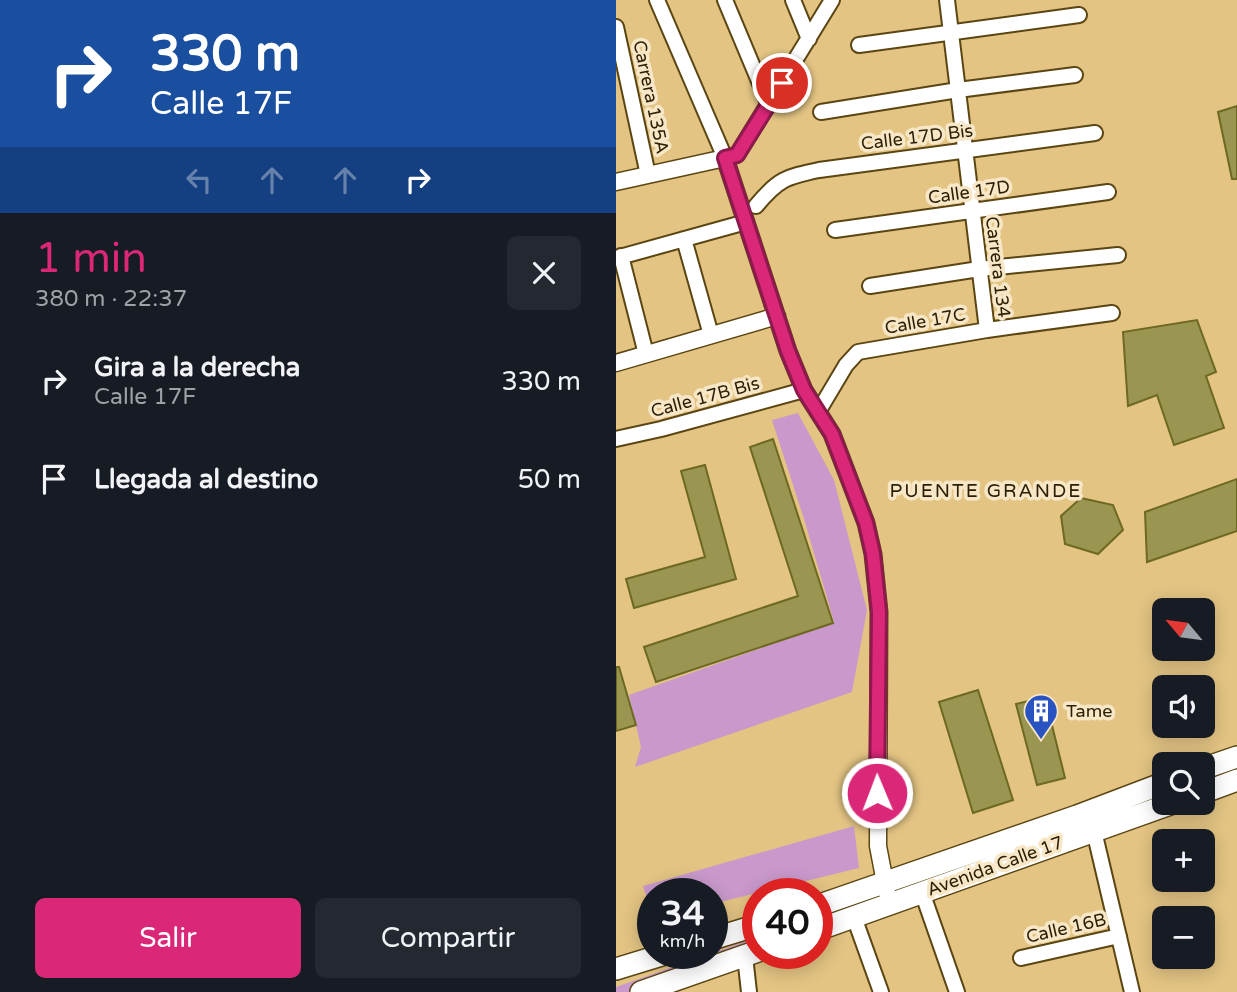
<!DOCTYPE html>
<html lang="es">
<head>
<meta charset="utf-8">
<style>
  body { margin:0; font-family:"Varela Round",sans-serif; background:#242831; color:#f1f3f6; height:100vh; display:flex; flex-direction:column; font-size:26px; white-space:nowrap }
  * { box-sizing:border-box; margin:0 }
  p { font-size:23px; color:#9ea1a6 }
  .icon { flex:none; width:38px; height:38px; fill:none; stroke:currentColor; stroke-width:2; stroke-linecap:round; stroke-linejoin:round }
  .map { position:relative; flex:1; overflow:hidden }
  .panel { display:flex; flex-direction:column; background:#171b24; width:616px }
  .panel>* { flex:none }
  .banner { background:#1a4fa0; color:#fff; overflow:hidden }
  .needle { width:46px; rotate:299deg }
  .tools { position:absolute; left:536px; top:598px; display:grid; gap:14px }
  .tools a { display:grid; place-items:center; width:63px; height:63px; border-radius:10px; background:#171b24; box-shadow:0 4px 18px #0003; font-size:35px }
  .speed { position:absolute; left:21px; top:878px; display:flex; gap:14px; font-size:35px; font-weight:700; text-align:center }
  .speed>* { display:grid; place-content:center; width:91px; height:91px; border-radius:50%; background:#171b24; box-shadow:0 4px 18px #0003; line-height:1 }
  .speed small { font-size:18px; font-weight:400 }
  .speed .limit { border:10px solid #d22; background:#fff; color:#111 }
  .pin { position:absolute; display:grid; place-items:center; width:60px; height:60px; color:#fff; margin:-30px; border:4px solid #fff; border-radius:50%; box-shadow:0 2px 7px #0007 }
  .me { position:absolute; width:77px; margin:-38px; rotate:359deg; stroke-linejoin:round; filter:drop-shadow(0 0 5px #0008) }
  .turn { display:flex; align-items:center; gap:24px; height:147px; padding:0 35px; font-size:32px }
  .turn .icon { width:91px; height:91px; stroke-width:2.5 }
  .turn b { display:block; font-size:49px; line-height:60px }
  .lanes { display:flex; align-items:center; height:66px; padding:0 35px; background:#0003; justify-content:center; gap:35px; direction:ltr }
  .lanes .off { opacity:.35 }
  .round { display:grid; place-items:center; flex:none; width:74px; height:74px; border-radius:10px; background:#242831 }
  .head { display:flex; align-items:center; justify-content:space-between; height:119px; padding:0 35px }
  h1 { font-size:42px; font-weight:600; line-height:52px; color:#db2777 }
  .action { display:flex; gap:14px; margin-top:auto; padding:14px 35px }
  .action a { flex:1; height:80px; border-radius:10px; background:#db2777; color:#fff; font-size:28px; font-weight:600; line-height:80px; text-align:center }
  .action a+a { background:#242831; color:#f1f3f6 }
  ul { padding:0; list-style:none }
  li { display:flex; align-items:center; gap:21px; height:98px; padding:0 35px }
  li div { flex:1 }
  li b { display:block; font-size:26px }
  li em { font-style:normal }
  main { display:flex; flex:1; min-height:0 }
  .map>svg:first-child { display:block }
  .green { fill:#c999cb }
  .building { fill:#9a9551; stroke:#6d6822; stroke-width:2 }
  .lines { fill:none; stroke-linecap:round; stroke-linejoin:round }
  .minor-casing { stroke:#5b4613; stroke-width:18 }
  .tertiary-casing { stroke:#5b4613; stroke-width:19 }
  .primary-casing { stroke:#5b4613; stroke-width:24 }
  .minor { stroke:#fff; stroke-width:14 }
  .tertiary { stroke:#fff; stroke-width:16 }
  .primary { stroke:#fff; stroke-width:21 }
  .route-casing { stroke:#8e194d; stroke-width:18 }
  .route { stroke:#db2777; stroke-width:12 }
  .labels { text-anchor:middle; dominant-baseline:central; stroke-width:7; stroke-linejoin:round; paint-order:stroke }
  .street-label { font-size:18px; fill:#2a1e03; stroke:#f7e7c7 }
  .poi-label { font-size:18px; fill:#2a1e03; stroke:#f7e7c7; text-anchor:start }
  .neighbourhood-label { font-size:19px; letter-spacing:2px; fill:#2a1e03; stroke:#f7e7c7 }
</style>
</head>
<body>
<main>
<section class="panel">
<div class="banner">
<div class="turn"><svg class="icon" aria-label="right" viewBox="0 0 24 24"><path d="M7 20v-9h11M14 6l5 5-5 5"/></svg><div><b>330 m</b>Calle 17F</div></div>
<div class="lanes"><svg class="icon off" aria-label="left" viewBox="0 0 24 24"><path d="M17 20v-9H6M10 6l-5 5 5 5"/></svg><svg class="icon off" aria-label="ahead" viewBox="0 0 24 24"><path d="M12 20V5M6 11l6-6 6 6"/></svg><svg class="icon off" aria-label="ahead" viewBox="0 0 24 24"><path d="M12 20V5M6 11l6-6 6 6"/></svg><svg class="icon" aria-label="right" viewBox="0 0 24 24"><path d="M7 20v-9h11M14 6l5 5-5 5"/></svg></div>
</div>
<div class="head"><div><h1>1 min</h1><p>380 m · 22:37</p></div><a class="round"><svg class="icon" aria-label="close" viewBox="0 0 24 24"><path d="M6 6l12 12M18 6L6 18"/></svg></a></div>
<ul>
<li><svg class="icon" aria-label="right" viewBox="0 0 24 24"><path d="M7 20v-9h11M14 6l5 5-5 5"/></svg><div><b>Gira a la derecha</b><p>Calle 17F</p></div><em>330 m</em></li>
<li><svg class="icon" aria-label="arrive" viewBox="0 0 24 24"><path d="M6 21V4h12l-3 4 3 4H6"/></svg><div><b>Llegada al destino</b></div><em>50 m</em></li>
</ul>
<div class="action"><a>Salir</a><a>Compartir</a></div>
</section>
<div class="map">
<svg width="621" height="992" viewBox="0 0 621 992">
  <rect width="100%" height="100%" fill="#e3c483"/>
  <path class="green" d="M182 413 218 480 251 610 236 692 19 767 25 747 13 695 218 622 188 519 156 420Z
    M238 826 243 868 96 904V894H37V916L27 886Z
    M142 937V946L17 992H0V987Z"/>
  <path class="building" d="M621 106V179H616L602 112Z
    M581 320 600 372 590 376 608 428 558 445 541 395 512 406 507 332Z
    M157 439 217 623 40 682 28 647 182 596 134 447Z
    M89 465 120 579 18 608 10 579 89 557 65 471Z
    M621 479V531L531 562 529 512Z
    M465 498 497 505 507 530 482 554 449 544 445 516Z
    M0 667H3L20 725 0 731Z
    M362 690 397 800 357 813 323 702Z
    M429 697 449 778 421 785 400 704Z"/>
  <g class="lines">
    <g class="minor-casing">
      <path id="minor" d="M41 0 109 158 121 155 216 0
        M109 0 153 105
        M177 0 193 39
        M331 0 371 330
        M0 27 32 175
        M243 45 463 15
        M205 112 342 90 459 75
        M140 206C162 179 170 177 203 170L479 133
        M219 230 492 192
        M68 239 95 335
        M5 256 30 354
        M0 258 130 222
        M254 286 363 269 502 255
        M202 412 230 365 242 352 371 330 496 313
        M0 439 45 429 188 390
        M478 831 516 992
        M306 892 341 992
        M238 917 265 992
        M129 956 133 992
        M405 958 503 936"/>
    </g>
    <g class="tertiary-casing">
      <path id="tertiary" d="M0 182 109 158 172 351 188 390 216 434 250 523 257 554 263 612 262 846 271 893
        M0 363 161 316"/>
    </g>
    <g class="primary-casing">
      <path id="primary" d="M586 769 621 757
        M586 793 621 780
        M201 906 461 816 548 783
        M201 930 557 803
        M96 939 142 925
        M0 969 49 954
        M25 992 142 951"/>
    </g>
    <use href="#minor" class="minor"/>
    <use href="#tertiary" class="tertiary"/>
    <use href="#primary" class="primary"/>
  </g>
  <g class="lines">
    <g class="route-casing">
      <path id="route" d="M166 83 121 155 109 158 172 351 188 390 216 434 250 523 257 554 263 612 261 793"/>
    </g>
    <use href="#route" class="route"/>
  </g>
  <defs>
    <g id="building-pin" transform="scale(1.75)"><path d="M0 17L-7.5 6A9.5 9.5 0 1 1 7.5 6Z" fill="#2a53c2" stroke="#f7e7c7"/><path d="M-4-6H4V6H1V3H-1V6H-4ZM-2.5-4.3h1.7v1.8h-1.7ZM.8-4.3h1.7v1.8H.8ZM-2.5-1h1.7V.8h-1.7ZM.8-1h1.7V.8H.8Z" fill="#fff"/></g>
  </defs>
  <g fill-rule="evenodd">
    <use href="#building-pin" x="425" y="711"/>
  </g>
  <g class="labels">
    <g class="street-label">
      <text transform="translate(35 97) rotate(78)">Carrera 135A</text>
      <text transform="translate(301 137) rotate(-7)">Calle 17D Bis</text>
      <text transform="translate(353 192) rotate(-8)">Calle 17D</text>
      <text transform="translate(382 267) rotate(83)">Carrera 134</text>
      <text transform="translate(309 321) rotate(-10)">Calle 17C</text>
      <text transform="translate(89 397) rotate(-15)">Calle 17B Bis</text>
      <text transform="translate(379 866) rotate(-20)">Avenida Calle 17</text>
      <text transform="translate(450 928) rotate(-13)">Calle 16B</text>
    </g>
    <g class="poi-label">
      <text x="450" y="711">Tame</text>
    </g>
    <g class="neighbourhood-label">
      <text x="370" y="491">PUENTE GRANDE</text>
    </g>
  </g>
</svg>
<div class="tools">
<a><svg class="needle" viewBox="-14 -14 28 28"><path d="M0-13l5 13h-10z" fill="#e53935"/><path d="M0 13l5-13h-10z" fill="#9ea1a6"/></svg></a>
<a><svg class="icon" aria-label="sound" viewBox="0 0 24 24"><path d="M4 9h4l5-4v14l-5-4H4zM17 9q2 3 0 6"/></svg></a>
<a><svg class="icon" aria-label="search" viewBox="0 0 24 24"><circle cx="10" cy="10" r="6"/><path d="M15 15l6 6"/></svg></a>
<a>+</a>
<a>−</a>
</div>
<div class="speed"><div>34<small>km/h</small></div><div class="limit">40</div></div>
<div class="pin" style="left:166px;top:83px;background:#d93025"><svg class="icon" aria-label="arrive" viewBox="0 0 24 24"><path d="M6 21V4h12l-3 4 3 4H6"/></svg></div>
<svg class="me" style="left:261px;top:793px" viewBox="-20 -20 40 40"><circle r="17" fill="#db2777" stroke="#fff" stroke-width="3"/><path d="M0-11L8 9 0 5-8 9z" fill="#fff"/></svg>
</div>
</main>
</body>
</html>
